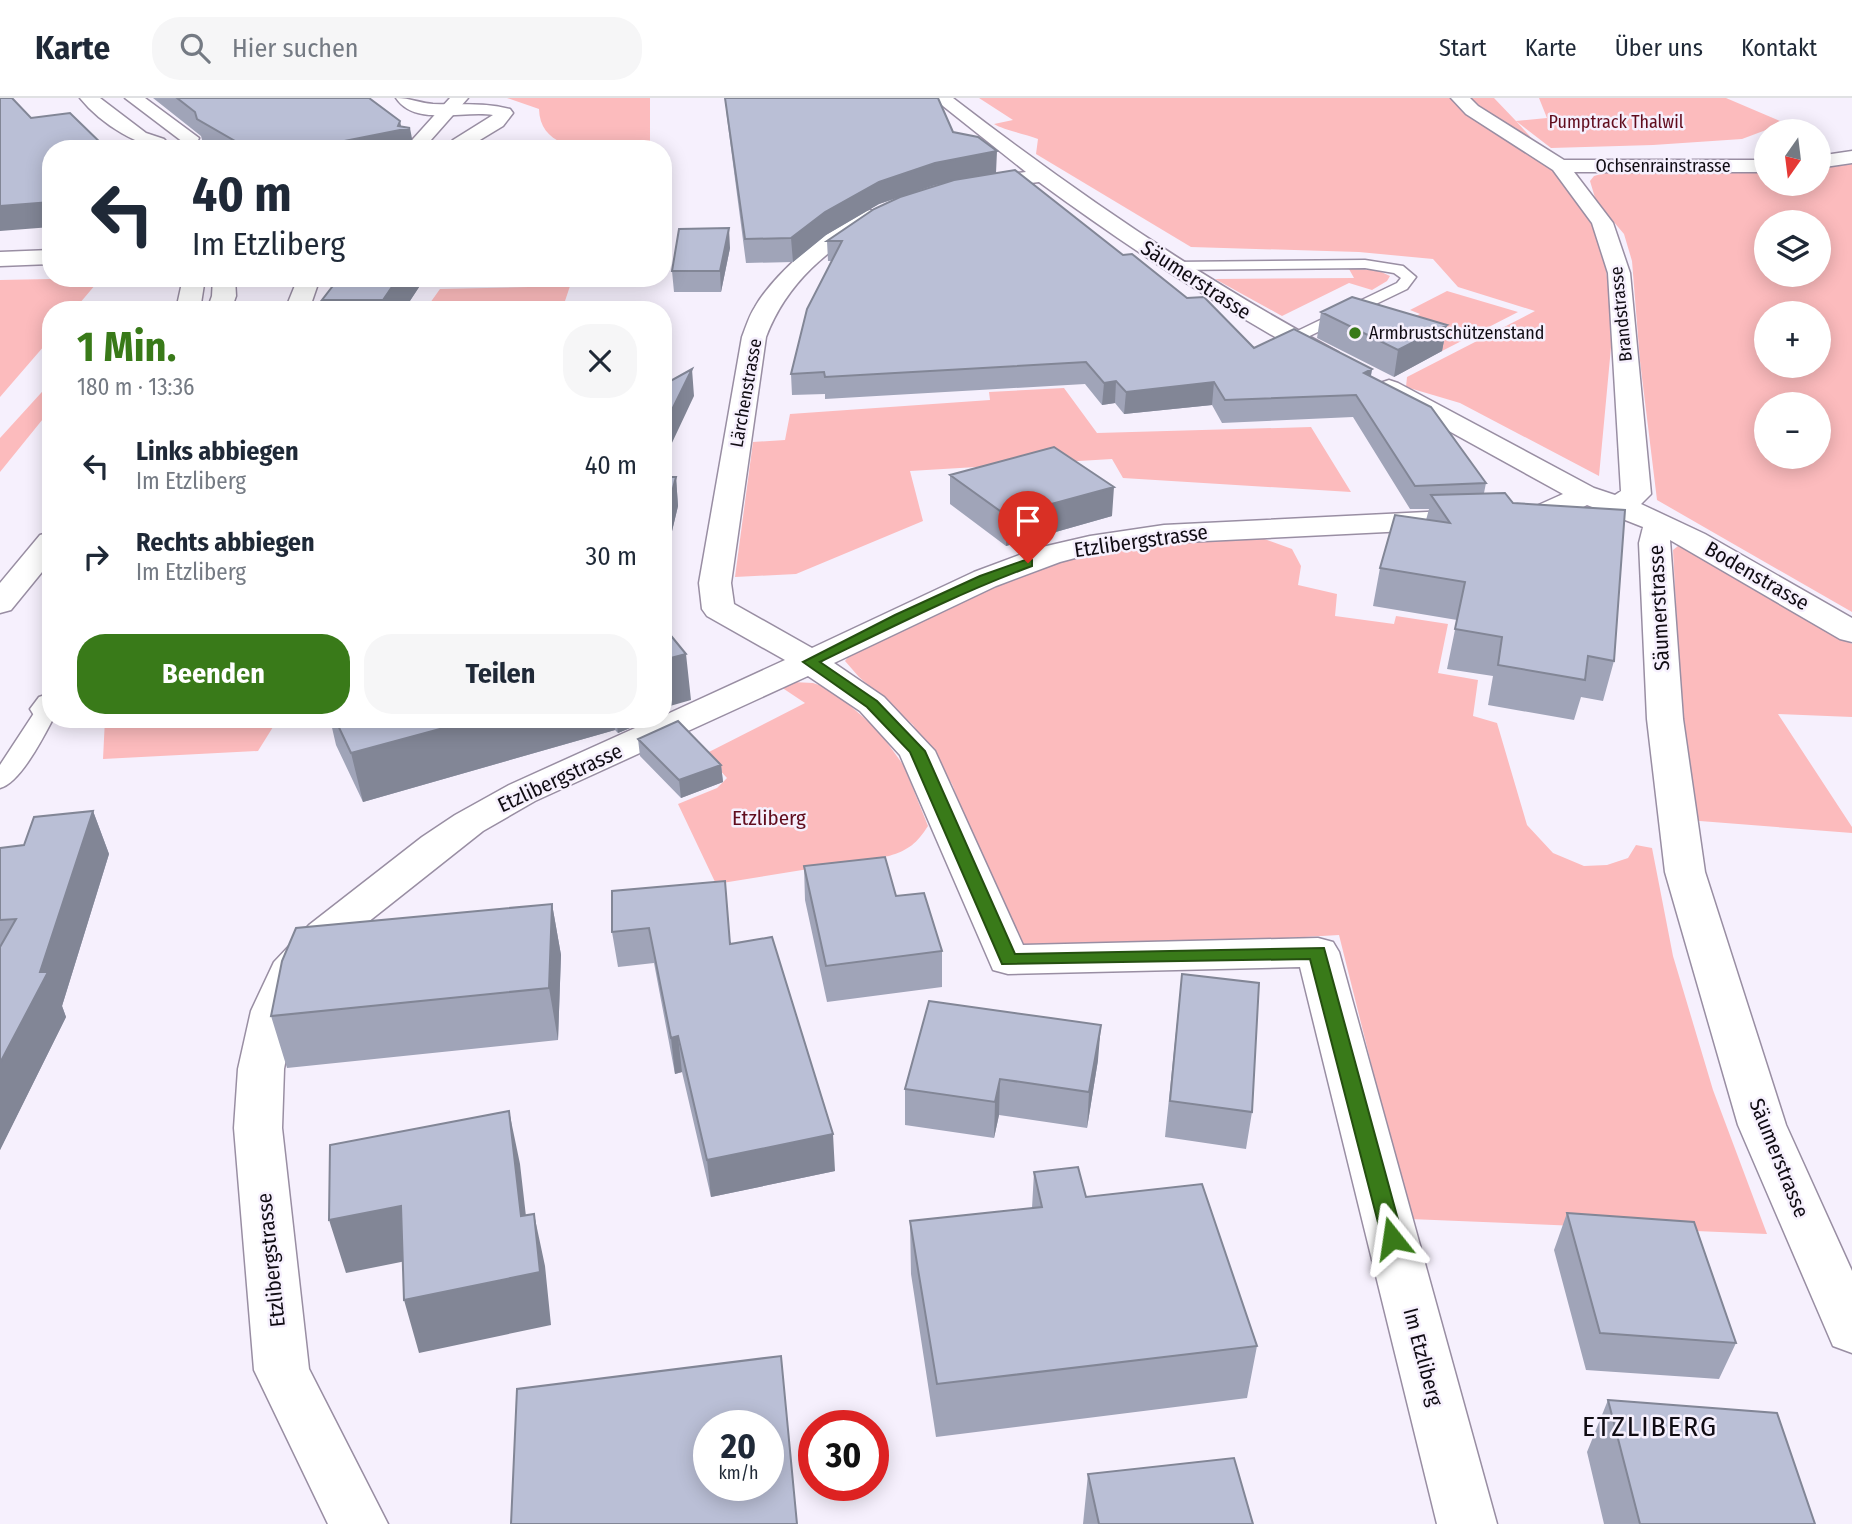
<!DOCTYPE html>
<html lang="de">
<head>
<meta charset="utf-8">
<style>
  body { margin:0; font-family:"Fira Sans Condensed",sans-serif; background:#f6f6f7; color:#1f2937; height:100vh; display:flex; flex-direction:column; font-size:26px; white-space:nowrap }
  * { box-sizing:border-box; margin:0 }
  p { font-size:23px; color:#747a83 }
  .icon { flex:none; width:38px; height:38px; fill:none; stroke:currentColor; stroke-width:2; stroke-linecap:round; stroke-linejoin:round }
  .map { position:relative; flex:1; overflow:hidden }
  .side { position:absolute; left:42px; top:203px; width:630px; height:427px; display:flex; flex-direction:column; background:#fff; border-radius:28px; box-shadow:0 4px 18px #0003 }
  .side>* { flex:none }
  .guide { position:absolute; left:42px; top:42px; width:630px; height:147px; border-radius:28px; box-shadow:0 4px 18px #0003; background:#fff; color:#1f2937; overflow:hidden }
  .needle { width:46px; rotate:194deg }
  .tools { position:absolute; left:1754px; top:21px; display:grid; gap:14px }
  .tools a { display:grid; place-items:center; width:77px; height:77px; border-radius:50%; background:#fff; box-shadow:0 4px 18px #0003; font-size:35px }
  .speed { position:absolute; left:693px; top:1312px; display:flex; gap:14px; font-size:35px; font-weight:700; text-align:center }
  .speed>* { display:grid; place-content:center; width:91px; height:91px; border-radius:50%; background:#fff; box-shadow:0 4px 18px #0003; line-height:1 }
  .speed small { font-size:18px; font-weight:400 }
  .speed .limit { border:10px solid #d22; background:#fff; color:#111 }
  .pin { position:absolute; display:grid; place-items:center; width:60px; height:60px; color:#fff; margin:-72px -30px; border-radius:50% 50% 50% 0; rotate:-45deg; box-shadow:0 0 7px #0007 }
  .pin .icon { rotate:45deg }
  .me { position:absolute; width:77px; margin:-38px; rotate:345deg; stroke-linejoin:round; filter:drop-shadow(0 0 5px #0008) }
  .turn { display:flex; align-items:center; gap:24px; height:147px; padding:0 35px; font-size:32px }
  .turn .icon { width:91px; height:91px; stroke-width:2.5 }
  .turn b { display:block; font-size:49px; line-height:60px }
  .round { display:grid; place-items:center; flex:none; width:74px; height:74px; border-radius:28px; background:#f6f6f7 }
  .headline { display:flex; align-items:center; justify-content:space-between; height:119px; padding:0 35px }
  h1 { font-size:42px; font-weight:700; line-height:52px; color:#397a19 }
  .primary-button { display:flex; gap:14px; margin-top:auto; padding:14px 35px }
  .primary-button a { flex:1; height:80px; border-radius:28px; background:#397a19; color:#fff; font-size:28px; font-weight:700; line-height:80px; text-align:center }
  .primary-button a+a { background:#f6f6f7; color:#1f2937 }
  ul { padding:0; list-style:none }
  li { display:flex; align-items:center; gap:21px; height:91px; padding:0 35px }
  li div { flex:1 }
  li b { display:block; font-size:26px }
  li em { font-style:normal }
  header { display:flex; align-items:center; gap:42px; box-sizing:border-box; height:98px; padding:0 35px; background:#fff; border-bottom:2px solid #e0e1e3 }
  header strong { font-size:33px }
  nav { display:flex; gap:38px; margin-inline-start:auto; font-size:24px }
  .search { width:490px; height:63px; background:#f6f6f7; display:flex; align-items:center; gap:18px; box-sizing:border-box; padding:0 24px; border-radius:28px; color:#747a83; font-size:26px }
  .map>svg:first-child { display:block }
  .green { fill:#fcbbbd; fill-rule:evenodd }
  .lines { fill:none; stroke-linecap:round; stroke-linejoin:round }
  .service-casing { stroke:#998ea3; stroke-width:3 }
  .minor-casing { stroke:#998ea3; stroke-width:3 }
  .secondary-casing { stroke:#998ea3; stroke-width:3 }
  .service { fill:#fff; fill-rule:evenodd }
  .minor { fill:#fff; fill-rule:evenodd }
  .secondary { fill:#fff; fill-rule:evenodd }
  .wall { fill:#a0a4b8 }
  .shaded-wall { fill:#828696 }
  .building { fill:#babfd6; stroke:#828696; stroke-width:2; fill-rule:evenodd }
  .route { fill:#397a19; stroke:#254f10; stroke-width:2 }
  .poi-dot { fill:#397a19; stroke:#f6f0fd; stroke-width:2.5 }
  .labels { text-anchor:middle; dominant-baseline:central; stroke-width:5; stroke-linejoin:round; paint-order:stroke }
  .far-park-label { font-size:18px; fill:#610c1d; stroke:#f6f0fd }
  .far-street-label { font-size:18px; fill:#100c13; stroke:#f6f0fd }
  .far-poi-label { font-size:18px; fill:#100c13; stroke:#f6f0fd; text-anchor:start }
  .street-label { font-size:21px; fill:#100c13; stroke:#f6f0fd }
  .park-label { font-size:21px; fill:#610c1d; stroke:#f6f0fd }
  .near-neighbourhood-label { font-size:28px; letter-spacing:2px; fill:#100c13; stroke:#f6f0fd }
</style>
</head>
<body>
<header>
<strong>Karte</strong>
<div class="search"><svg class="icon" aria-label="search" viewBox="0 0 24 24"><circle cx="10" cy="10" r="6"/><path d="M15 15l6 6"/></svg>Hier suchen</div>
<nav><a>Start</a><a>Karte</a><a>Über uns</a><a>Kontakt</a></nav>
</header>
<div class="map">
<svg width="1852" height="1426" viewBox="0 0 1852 1426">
  <rect width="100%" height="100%" fill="#f6f0fd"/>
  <path class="green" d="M507 0H650V51C616 51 540 62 539 11Z
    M979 0H1494L1516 23 1547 20 1539 0H1726L1780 23 1766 32 1742 41 1653 47 1551 50 1516 23 1599 114 1613 228 1599 378 1460 305 1406 289 1407 279 1535 213 1458 189 1433 161 1359 154 1191 149 1036 56 1038 41C1025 36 1004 32 994 26L1013 22Z
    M1852 66V514L1657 402 1640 263 1632 163 1624 136 1596 103 1590 83 1594 78 1604 75 1766 73V86H1818V71ZM1766 124H1818V177H1766ZM1766 215H1818V268H1766ZM1766 306H1818V359H1766Z
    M1349 171 1377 172 1390 178 1387 183 1372 192 1349 185 1282 218 1215 181 1354 180Z
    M101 180 74 212H51V240L0 299V182Z
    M570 188 562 212H425L440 191Z
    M1447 193 1518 214 1442 253 1382 235 1420 216 1410 212Z
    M51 284V311L0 374V340Z
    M1064 290 1097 335 1311 329 1351 394 1123 380 1112 361 910 373 923 423 796 476 735 479 753 344 785 342 790 316 990 302 989 294Z
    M1253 437 1292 451 1301 468 1298 487 1337 496 1335 518 1394 526 1396 518 1448 526 1438 575 1478 582 1473 618 1497 625 1527 727 1553 755 1584 768 1607 767 1628 760 1636 747 1652 750 1673 858 1713 992 1767 1136 1410 1121 1339 837 1058 853 1023 847 1006 829 952 686 913 627 859 579 845 563 854 551C928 517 1008 471 1089 454 1143 443 1198 440 1253 437Z
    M1678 448 1694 452 1852 546V619L1778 616 1852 729V735L1687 722 1673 452Z
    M793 584 813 585 831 591 878 632 904 668 928 728C917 745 909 752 889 758L716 786 678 706 717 690 727 680 705 656 805 605 778 587Z
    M105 621H278L258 653 103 661Z"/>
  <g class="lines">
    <g class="service-casing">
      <path id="service" d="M1365 162 1403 168 1416 179 1407 191 1293 246 1287 244 1285 241 1287 238 1397 185 1401 180 1394 175 1365 170 1173 172 1166 168 1173 164Z
        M51 605V621H53C43 640 20 685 0 690V667L40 606Z"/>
    </g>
    <g class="minor-casing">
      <path id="minor" d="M125 0H145L199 40 197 44H183Z
        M396 0C411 0 419 5 433 6 460 7 484 4 510 11L513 15 503 28 465 51H445L453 42 493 17C464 12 415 29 396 0Z
        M933 0H953C1075 94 1201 181 1338 254L1342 259 1338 264 1329 267 1320 264C1222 211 1129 150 1039 84L974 92 967 90 964 86 967 82 1026 74Z
        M1451 0H1470L1478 8 1564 62H1766V74H1574L1613 125 1630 175 1651 396 1641 406 1705 436 1852 520V544L1840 541 1670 442 1683 621 1705 774 1786 1027 1852 1173V1255L1833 1248 1738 1027 1665 774 1647 621 1639 445 1643 429 1587 407C1563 420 1531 433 1503 426L1499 420 1503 414 1534 409 1563 396 1380 295 1376 290 1380 285 1389 282 1398 285 1594 390 1615 397 1621 393 1608 175 1592 125 1553 72 1466 16Z
        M1852 53V65L1818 70V58Z
        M870 112 877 114 880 118 877 122C828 151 787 184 766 239L731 485 734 506 812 550 974 474 1038 450 1090 438 1164 427 1447 413 1458 416 1462 422 1458 428 1447 431 1164 445 1090 456 1060 464 996 488 834 565 884 599 935 653 1023 847 1318 840 1333 844 1339 854 1497 1426H1437L1300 869 1008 876 993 872 900 657 860 613 808 578 535 703 483 733 339 847 308 880 295 913 284 971 282 1030 309 1271 388 1426H328L254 1272 234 1030 238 971 251 913 274 864 309 827 422 739 455 717 509 687 655 621H663V618L785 562 707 518 702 511 699 485 742 239C746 229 749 218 755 209 773 177 835 121 870 112Z
        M298 180H320L309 212H285Z
        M51 595V621L35 619 30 611 39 599Z"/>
    </g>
    <g class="secondary-casing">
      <path id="secondary" d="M80 0H100L146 35 164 41 173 51C140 51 101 26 80 0Z
        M450 0H468L423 51H404Z
        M51 152V166L0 168V154Z
        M183 180H205L200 212H176Z
        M213 180H235L236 198 231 212H207L212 198Z
        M51 434V463L11 512 0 515V485L40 437Z"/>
    </g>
    <use href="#service" class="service"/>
    <use href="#minor" class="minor"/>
    <use href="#secondary" class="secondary"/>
  </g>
  <path class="wall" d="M153 0H369L401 29 414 51H213L203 45 201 38Z
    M725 0 953 34 996 75 1123 157 1187 200 1254 250 1372 271 1371 278 1486 385 1484 395 1614 563 1603 603 1581 599 1574 622 1488 607 1493 578 1447 571 1457 522 1373 508 1380 470 1426 422 1429 411H1410L1353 319 1222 325 1212 307 1124 316 1115 305 1102 307 1085 286 825 301V296L792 297 791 276 832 163H828L827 143 946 85 935 87 879 106 826 137 793 164 746 165 727 20Z
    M730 150 721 194H674L672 173Z
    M339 180H507L503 185 423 183 404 212H324L322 202Z
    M1321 214 1447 227 1442 253 1394 279 1317 240Z
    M950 377 1112 418 1006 448 950 406Z
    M663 379H676L678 408 668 450H663Z
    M330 621H652L618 635 615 632 363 704 336 647Z
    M638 641 721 667 723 684 681 700 640 658Z
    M93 713 109 756 62 908 66 919 0 1052V750L24 747Z
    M804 768 896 798 942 853V889L827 904 805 802Z
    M612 793 730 846 835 1073 711 1099 682 974 675 976 654 865 618 869 612 834Z
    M552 806 561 857 558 942 287 970 271 918Z
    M1182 876 1252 1014 1246 1051 1165 1039Z
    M1098 962 1087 1030 999 1017 994 1040 905 1027V991Z
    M1034 1074 1086 1099 1257 1248 1247 1300 936 1339 911 1176 910 1123 1032 1110Z
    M1567 1115 1736 1245 1719 1281 1586 1272 1554 1152Z
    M1608 1302 1815 1426H1604L1587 1354Z
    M1088 1376 1253 1426H1083Z"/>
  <path class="shaded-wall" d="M400 23 402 32 410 30 414 51H304L398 28Z
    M997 53 996 75 935 87 879 106 826 137 793 164 791 140 825 114 879 84 935 65Z
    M51 104V129L0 133V108Z
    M729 130 730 150 721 194 720 173Z
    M398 180H423V183L404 212H385L383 202Z
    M1447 227 1442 253 1394 279 1398 252Z
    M692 271 694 298 663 364V330Z
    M1372 271 1368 293 1364 275Z
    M1116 283 1115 305 1102 307 1104 285Z
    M1214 284 1212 307 1124 316 1126 294Z
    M676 379 678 408 668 450 665 420Z
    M1114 389 1112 418 1006 448 1007 418Z
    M686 556 691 602 663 610V562Z
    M477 621H614L615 632 363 704 351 655Z
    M616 621H652L618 635Z
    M721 667 723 684 681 700 679 682Z
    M93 713 109 756 62 908 66 919 0 1052V965L40 874Z
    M552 806 561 857 558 942 549 890Z
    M1101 927 1098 962 1087 1030 1089 994Z
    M678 938 682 974 675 976 671 940Z
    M1000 981 999 1017 994 1040 995 1004Z
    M509 1013 520 1066 532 1171 521 1118Z
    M833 1036 835 1073 711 1099 707 1062Z
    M401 1108 416 1161 346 1175 329 1122Z
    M534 1116 545 1168 551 1227 419 1255 404 1202Z"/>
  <path class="building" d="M0 0H12L31 20 70 15 107 51H51V104L0 108Z
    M177 0H369L400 23 398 28 410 30 304 51H249L197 21 195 14Z
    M725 0H938L953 34 978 39 997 53 935 65 879 84 825 114 791 140 745 141Z
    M436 47 440 50 480 51H433Z
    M1015 72 1123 157 1132 156 1187 200 1204 199 1254 250 1294 231 1372 271 1364 275 1431 309 1486 385 1415 388 1356 297 1225 302 1214 284 1126 294 1116 283 1104 285 1086 264 825 279 824 274 791 276 807 211 842 143H827L874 111 900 99 954 82Z
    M729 130 720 173H672L679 131Z
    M339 180H398L383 202H322Z
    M1352 199 1447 227 1398 252 1321 214Z
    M692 271 663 330V287Z
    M1054 349 1114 389 1007 418 950 377Z
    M663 379H676L665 420H663Z
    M1505 395 1513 405 1625 412 1614 563 1588 558 1585 582 1498 567 1502 539 1455 531 1465 484 1380 470 1395 417 1450 425 1431 397Z
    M663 528 686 556 663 562Z
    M335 621H477L351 655Z
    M678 623 721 667 679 682 638 641Z
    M93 713 40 874H48L0 965V849L16 821 0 822V750L24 747 34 719Z
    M885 759 896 798 924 795 942 853 826 868 804 768Z
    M725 783 730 846 772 839 833 1036 707 1062 678 938 671 940 649 830 612 834V793Z
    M552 806 549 890 271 918 282 863 296 830Z
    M1182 876 1259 885 1252 1014 1170 1003Z
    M929 903 1101 927 1089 994 1000 981 995 1004 905 991Z
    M509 1013 521 1118 534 1116 540 1174 404 1202 401 1108 329 1122 330 1047Z
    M1078 1069 1086 1099 1202 1086 1257 1248 937 1286 910 1123 1042 1109 1034 1074Z
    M1567 1115 1694 1124 1736 1245 1600 1235Z
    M781 1258 797 1426H511L517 1291ZM709 1328H768V1388H709Z
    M1608 1302 1777 1315 1815 1426H1640Z
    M1234 1360 1253 1426H1099L1088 1376Z"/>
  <path class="route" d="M1028 461 1032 462V468C959 495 890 530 820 564L877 603 925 653 1015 856 1324 850 1403 1140 1400 1146 1392 1149 1385 1146 1382 1140 1310 861 1002 866 910 654 867 609 803 564 895 517 980 478Z"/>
  <circle class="poi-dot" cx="1355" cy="235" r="7"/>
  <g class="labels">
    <g class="far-park-label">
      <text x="1616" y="24">Pumptrack Thalwil</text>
    </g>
    <g class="far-street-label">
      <text x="1663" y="68">Ochsenrainstrasse</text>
      <text transform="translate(1621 216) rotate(-96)">Brandstrasse</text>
      <text transform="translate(746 295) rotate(-80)">Lärchenstrasse</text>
    </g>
    <g class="far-poi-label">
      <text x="1369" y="235">Armbrustschützenstand</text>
    </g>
    <g class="street-label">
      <text transform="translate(1196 182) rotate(33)">Säumerstrasse</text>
      <text transform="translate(1141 443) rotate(-8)">Etzlibergstrasse</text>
      <text transform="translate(1757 478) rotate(30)">Bodenstrasse</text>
      <text transform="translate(1659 510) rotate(-93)">Säumerstrasse</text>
      <text transform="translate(560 680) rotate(-25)">Etzlibergstrasse</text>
      <text transform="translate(1779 1060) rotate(68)">Säumerstrasse</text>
      <text transform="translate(271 1162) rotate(-96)">Etzlibergstrasse</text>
      <text transform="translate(1423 1259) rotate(75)">Im Etzliberg</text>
    </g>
    <g class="park-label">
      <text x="769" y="720">Etzliberg</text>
    </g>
    <g class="near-neighbourhood-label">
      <text x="1650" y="1328">ETZLIBERG</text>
    </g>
  </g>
</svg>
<div class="tools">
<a><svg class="needle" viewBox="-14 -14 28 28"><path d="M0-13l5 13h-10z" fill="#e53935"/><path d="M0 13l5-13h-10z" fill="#747a83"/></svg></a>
<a><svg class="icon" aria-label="layers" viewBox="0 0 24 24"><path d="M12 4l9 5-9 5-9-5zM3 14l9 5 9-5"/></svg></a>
<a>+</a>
<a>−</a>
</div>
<div class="speed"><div>20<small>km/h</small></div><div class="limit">30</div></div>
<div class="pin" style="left:1028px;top:465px;background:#d93025"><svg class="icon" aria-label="arrive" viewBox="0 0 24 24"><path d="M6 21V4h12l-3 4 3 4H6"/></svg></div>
<svg class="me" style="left:1392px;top:1140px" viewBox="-20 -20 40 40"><path d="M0-17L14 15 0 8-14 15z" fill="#397a19" stroke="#fff" stroke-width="4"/></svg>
<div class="guide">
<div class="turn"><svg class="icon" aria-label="left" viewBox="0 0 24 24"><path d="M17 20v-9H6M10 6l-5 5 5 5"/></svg><div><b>40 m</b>Im Etzliberg</div></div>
</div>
<section class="side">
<div class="headline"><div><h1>1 Min.</h1><p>180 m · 13:36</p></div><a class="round"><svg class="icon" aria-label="close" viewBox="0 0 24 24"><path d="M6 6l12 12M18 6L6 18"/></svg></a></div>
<ul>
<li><svg class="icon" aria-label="left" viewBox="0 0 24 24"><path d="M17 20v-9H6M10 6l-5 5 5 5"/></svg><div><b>Links abbiegen</b><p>Im Etzliberg</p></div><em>40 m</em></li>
<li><svg class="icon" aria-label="right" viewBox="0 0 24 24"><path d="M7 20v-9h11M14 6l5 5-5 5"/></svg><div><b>Rechts abbiegen</b><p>Im Etzliberg</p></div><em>30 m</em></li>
</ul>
<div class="primary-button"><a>Beenden</a><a>Teilen</a></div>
</section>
</div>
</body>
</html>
